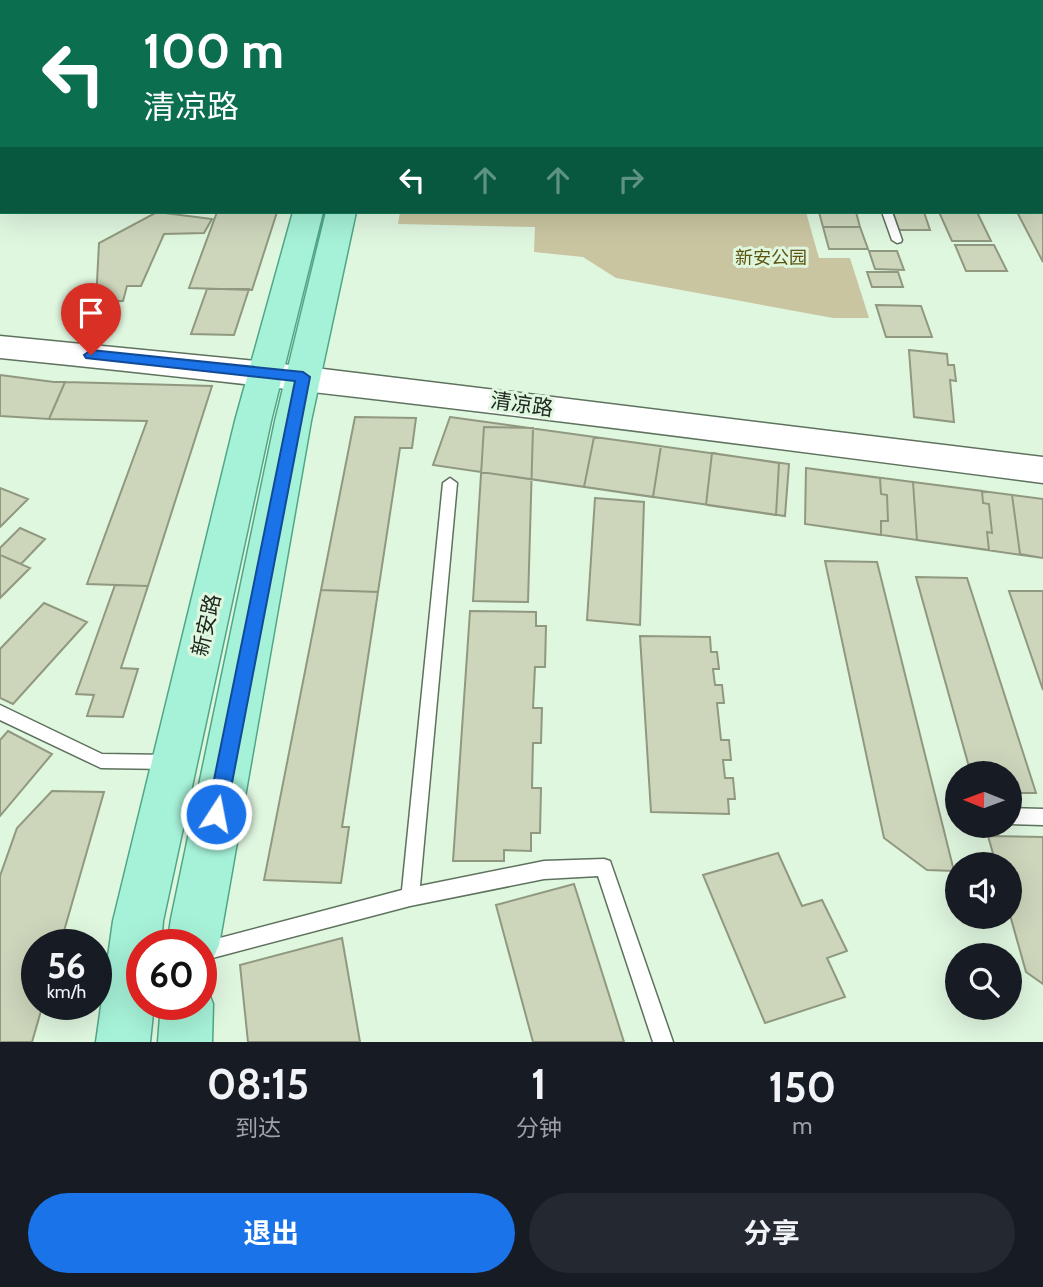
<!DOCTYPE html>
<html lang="zh">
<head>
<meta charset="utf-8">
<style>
  body { margin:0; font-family:Cabin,"Noto Sans SC",sans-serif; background:#242831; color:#f1f3f6; height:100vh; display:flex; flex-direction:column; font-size:26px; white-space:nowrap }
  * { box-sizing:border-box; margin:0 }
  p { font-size:23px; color:#9ea1a6 }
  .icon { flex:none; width:38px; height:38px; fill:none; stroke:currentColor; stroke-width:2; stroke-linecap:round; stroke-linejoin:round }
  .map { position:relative; height:1042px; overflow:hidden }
  .drawer { display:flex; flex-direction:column; background:#171b24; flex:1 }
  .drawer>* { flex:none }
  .hud { position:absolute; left:0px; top:0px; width:1043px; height:214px; box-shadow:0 7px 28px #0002; background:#0b6e4f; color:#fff; overflow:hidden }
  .needle { width:46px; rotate:271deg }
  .fabs { position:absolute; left:945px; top:761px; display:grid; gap:14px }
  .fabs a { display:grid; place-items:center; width:77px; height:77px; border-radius:50%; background:#171b24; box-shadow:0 7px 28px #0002; font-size:35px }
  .speed { position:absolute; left:21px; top:929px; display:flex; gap:14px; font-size:35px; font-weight:700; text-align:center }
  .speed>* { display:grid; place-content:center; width:91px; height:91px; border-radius:50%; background:#171b24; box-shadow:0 7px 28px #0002; line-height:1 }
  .speed small { font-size:18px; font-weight:400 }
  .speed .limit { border:10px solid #d22; background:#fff; color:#111 }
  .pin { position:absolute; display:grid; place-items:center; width:60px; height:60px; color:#fff; margin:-72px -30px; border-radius:50% 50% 50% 0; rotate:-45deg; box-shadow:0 0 7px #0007 }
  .pin .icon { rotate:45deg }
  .me { position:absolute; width:77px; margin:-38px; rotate:11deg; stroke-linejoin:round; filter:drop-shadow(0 0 5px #0008) }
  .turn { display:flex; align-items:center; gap:24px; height:147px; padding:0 28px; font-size:32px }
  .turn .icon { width:91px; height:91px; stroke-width:2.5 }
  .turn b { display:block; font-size:49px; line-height:60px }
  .lanes { display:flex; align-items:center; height:66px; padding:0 28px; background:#0003; justify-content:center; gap:35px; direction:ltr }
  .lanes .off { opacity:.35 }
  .eta { display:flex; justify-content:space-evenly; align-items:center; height:119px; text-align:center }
  .eta b { font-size:42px; font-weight:700; line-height:49px }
  .cta { display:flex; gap:14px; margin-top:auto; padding:14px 28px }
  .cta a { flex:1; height:80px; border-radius:42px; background:#1a73e8; color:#fff; font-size:28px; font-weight:700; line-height:80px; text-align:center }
  .cta a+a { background:#242831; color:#f1f3f6 }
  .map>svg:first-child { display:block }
  .green { fill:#cac5a1 }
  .building { fill:#cdd6bb; stroke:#90997f; stroke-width:2 }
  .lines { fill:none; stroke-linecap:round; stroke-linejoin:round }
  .lane-casing { stroke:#5e725e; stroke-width:3 }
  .secondary-casing { stroke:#5e725e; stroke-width:3 }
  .primary-casing { stroke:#50a687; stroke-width:3 }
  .lane { fill:#fff; fill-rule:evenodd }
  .secondary { fill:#fff; fill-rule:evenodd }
  .primary { fill:#a6f2d8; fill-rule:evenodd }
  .route { fill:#1a73e8; stroke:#114b97; stroke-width:2 }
  .labels { text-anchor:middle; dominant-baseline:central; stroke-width:6; stroke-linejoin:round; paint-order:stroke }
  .far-park-label { font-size:18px; fill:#5e540f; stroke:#dff6df }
  .street-label { font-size:21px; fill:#202921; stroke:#dff6df }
</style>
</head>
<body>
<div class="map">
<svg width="1043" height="1042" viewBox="0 0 1043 1042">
  <rect width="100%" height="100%" fill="#dff6df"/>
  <path class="green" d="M400 212H806L819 258H850L869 318H833L616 278 583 257 534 252 535 227 398 224Z"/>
  <path class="building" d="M1041 204H1043V262L1017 212H1041Z
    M157 212 212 219 204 233 164 234 141 286H127L123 301H96L99 243Z
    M217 212H277L252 290 189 288Z
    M819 212H856L860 227H823Z
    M893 212H924L930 230H899Z
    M939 212H977L991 241H952Z
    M823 227H860L868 249H829Z
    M955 245H994L1007 271H966Z
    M869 251H897L904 270 875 269Z
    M867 272H898L903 287H872Z
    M207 289H249L234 335 191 334Z
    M876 305 921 306 932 337H886Z
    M909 350 947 354 948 365H954L956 381 950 380 954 422 914 417Z
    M0 375 54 382H65L49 419 0 416Z
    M65 382 212 386 148 586 87 584 147 421 49 419Z
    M355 417 416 418 412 448H400L378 592 321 590Z
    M450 417 789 464 785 516 433 465Z
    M484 427 533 428 528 602 473 601Z
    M594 437 661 446 653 497 584 487Z
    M712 453 779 463 776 515 706 505Z
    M806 468 880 478 881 494 887 495 888 521H881V535L805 524Z
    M806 468 1043 499V558L805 524Z
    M913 482 982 491 983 503 989 504 992 533 987 532 989 550 917 540Z
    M0 488 28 499 0 527Z
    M1012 495 1043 499V558L1020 554Z
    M595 498 644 502 640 625 587 620Z
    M20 528 45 539 21 564 0 555V548Z
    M0 555 30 568 0 598Z
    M825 561 877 562 954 871 927 870 884 838Z
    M916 577 967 578 1036 793H1010V774H971Z
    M115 585 148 586 121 668 138 669 123 717 87 716 94 695 76 694Z
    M321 590 378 592 342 827H349L341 883 264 880Z
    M1009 591H1043V690Z
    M44 603 87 622 13 704 0 698V649Z
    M470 611 536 612V626H546L545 667H535L533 708H542L541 743H533L532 788H541L540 833H531V851L504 850V861H453Z
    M640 636 710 637 711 652H717L719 669H713L715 685H722L724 703H717L721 740H729L731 760H723L725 778H733L735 799H728L729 814 651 812Z
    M8 731 52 754 0 816V740Z
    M52 791 104 792 60 945H37V1004H43L32 1042H0V876L17 828Z
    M988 836 1043 837V984L1026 972 1010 915V864H996Z
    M778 853 802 906 822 900 847 951 827 958 845 997 765 1023 703 875Z
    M574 884 624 1042H533L496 905Z
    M342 938 360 1042H248L240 965Z"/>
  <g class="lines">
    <g class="lane-casing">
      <path id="lane" d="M737 0H745V2H737Z
        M805 0H813V2H805Z
        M854 0H862L863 2H855Z
        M963 0H971L972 2H964Z
        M2 16V22L0 23V17Z
        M882 212H892L902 240 901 242 897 243 892 240Z
        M450 478 457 483 420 886 544 861 604 859 610 861 673 1042H653L598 876 544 879 410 906 201 961V945H195L201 943 402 890 443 483Z
        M0 705 102 754 169 755 175 757 177 762 175 767 169 769 101 768 0 720Z
        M1010 808 1043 809V825L1010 824Z"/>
    </g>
    <g class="secondary-casing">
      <path id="secondary" d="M0 336 266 362 1043 457V483C696 438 349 393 0 358Z"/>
    </g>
    <g class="primary-casing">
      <path id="primary" d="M353 0H377L353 2Z
        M293 212H323L271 421 163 921 161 945H142V1004H154L150 1042H96L113 921 235 421Z
        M326 212H356L311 421 219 945 211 963 201 967V945H167L171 919 275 421Z
        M201 983 206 985 213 1004 212 1042H158L161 1004H201Z"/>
    </g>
    <use href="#lane" class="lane"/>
    <use href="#secondary" class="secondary"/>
    <use href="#primary" class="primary"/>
  </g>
  <path class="route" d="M91 350 303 372 310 377 226 814 223 821 216 823 210 821 207 814 295 381 86 358 84 355Z"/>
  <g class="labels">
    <g class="far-park-label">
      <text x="771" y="258">新安公园</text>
    </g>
    <g class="street-label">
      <text transform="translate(522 404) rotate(8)">清凉路</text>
      <text transform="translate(206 625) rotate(-77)">新安路</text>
    </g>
  </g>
</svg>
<div class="fabs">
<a><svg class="needle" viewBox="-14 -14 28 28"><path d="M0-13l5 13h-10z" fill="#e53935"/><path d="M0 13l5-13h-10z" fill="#9ea1a6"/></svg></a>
<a><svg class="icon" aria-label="sound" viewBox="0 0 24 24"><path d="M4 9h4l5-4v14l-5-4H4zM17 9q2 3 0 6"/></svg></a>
<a><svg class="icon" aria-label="search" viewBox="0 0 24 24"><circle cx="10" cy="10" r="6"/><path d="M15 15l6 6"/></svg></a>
</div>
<div class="speed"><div>56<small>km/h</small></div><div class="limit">60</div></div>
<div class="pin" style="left:91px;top:355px;background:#d93025"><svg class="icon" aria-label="arrive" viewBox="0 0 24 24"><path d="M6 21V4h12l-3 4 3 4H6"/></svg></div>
<svg class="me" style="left:216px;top:814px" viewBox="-20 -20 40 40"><circle r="17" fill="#1a73e8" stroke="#fff" stroke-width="3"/><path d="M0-11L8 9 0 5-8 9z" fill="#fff"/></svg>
<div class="hud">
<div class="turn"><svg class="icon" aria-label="left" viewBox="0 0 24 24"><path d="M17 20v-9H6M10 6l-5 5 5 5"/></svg><div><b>100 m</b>清凉路</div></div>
<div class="lanes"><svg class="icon" aria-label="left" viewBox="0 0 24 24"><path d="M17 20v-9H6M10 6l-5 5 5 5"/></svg><svg class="icon off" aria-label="ahead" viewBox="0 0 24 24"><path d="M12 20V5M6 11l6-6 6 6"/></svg><svg class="icon off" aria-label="ahead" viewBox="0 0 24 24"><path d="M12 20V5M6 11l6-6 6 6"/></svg><svg class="icon off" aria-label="right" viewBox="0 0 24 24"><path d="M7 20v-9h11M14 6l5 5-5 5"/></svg></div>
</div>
</div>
<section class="drawer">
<div class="eta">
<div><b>08:15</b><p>到达</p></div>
<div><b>1</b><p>分钟</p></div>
<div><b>150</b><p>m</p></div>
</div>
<div class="cta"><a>退出</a><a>分享</a></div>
</section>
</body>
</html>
